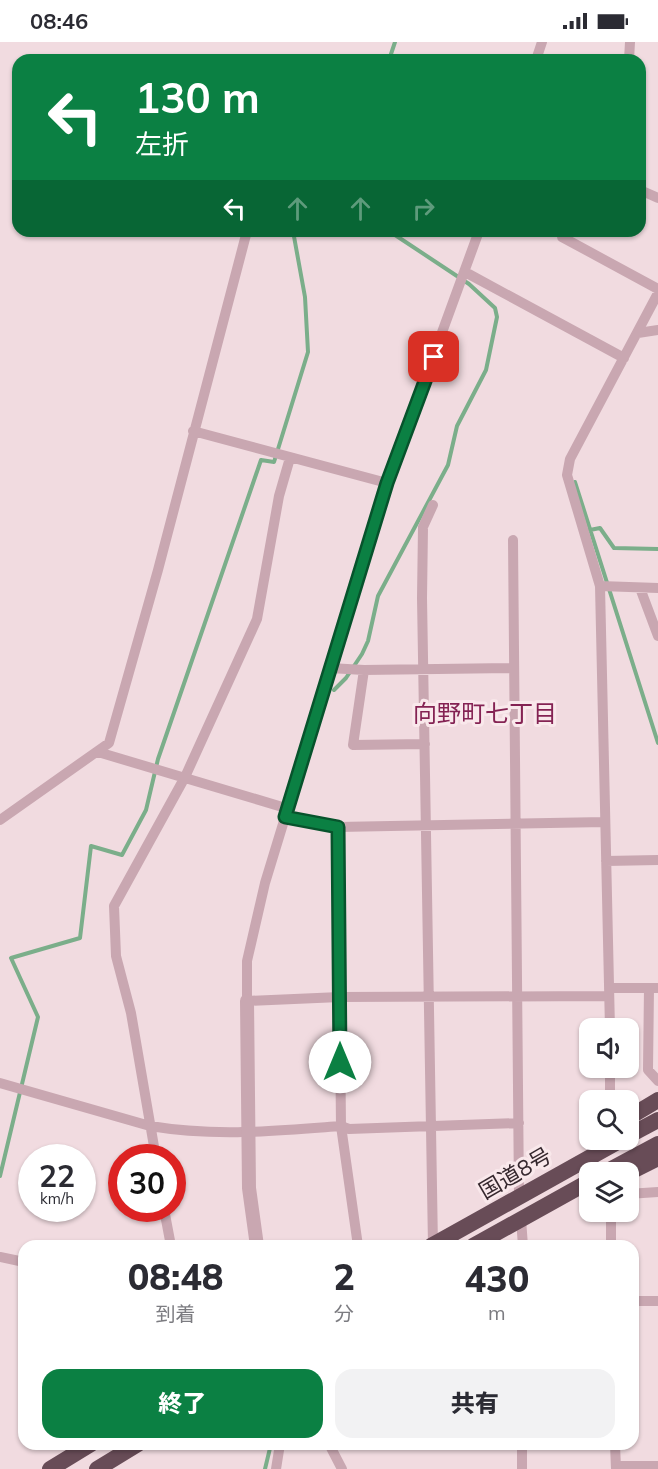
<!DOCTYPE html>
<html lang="ja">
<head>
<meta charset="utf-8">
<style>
  body { margin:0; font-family:Mulish,"Noto Sans JP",sans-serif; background:#f2f2f3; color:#2b2b33; height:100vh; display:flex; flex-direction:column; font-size:22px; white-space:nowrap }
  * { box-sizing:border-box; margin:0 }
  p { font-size:20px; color:#7c7c81 }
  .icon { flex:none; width:33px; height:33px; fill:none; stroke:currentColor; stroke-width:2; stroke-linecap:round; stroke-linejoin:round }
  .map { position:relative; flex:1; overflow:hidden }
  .panel { position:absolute; left:18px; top:1198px; width:621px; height:210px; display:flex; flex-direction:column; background:#fff; border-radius:18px; box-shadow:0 2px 4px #0004 }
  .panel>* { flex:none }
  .hud { position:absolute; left:12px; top:12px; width:634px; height:183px; border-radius:18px; box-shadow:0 2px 4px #0004; background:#0b8043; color:#fff; overflow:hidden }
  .controls { position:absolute; left:579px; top:976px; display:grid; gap:12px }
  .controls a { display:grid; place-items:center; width:60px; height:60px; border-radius:12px; background:#fff; box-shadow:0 2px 4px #0004; font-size:30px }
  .speed { position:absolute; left:18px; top:1102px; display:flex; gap:12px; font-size:30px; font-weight:700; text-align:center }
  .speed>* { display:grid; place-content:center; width:78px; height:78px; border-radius:50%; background:#fff; box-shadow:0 2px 4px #0004; line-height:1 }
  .speed small { font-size:15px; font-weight:400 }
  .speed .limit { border:9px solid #d22; background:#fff; color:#111 }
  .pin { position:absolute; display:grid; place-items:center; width:51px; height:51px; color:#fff; margin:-26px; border-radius:12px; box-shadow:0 3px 9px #0006 }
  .me { position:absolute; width:66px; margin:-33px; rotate:0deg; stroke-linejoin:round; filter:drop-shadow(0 0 4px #0008) }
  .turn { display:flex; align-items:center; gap:21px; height:126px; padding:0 24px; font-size:27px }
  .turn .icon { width:78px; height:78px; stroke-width:2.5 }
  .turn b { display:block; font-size:42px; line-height:51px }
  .lanes { display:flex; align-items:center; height:57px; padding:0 24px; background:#0003; justify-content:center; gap:30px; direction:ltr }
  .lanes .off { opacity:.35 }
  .eta { display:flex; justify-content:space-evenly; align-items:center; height:102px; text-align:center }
  .eta b { font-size:36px; font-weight:800; line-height:42px }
  .cta { display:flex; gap:12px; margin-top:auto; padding:12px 24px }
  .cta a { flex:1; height:69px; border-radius:18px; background:#0b8043; color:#fff; font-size:24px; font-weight:800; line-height:69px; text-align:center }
  .cta a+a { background:#f2f2f3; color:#2b2b33 }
  .status { display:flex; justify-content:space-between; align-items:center; height:42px; padding:0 30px; background:#fff; direction:ltr }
  .status svg { height:16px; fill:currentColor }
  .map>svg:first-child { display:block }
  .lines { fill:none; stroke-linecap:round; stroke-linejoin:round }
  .stream { stroke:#7bae8a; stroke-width:4 }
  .minor { stroke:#c9a7b1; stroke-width:10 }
  .tertiary { stroke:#c9a7b1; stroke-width:14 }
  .trunk { stroke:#684c57; stroke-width:16 }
  .route-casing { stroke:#07532c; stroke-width:15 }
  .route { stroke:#0b8043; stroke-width:10 }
  .labels { text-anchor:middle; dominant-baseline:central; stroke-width:6; stroke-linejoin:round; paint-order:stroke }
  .street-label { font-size:22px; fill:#36282e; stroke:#f9e8eb }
  .neighbourhood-label { font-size:24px; fill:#842253; stroke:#f9e8eb }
</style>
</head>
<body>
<div class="status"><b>08:46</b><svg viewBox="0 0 49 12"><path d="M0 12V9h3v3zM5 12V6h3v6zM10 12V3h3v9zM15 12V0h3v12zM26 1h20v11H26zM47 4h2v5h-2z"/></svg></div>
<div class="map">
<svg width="658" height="1427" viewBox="0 0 658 1427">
  <rect width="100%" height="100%" fill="#f1dbe0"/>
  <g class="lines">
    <path class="stream" d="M389 18 395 0
      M575 440 658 701
      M590 488 600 486 614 506 658 507
      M334 648 346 636 362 612 368 599 378 554 448 423 457 384 486 328 497 275 495 266 469 242 389 189
      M0 1134 38 975 11 916 80 896 91 804 122 813 146 768 158 717 261 418 274 420 308 310 305 255 293 189
      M265 1427 271 1402"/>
    <path class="minor" d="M536 18 542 0
      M629 18 630 0
      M640 148 658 156
      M479 189 387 441 265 841 247 919V959L340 955 609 954
      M562 189V195L658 247
      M465 230 624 316
      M638 291 658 288
      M193 389 387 441
      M513 498 519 1155
      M600 544 658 546
      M640 546 658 594
      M330 626 364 628 512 626
      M364 628 353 703 425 702
      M98 710 289 767
      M286 775 338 785 605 780
      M0 778 109 701 158 528 247 189
      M338 785 341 1084 358 1204
      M606 819 658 818
      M609 946H658
      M649 946 648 1028 658 1039
      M610 987 600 544 567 433 570 417 658 251
      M610 1026V1059
      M0 1041 150 1084C216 1095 275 1089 341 1084L349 1087 519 1081
      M156 1116 131 971 116 914 114 864 185 735 257 577 279 454 290 416
      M628 1152 658 1150
      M164 1167 171 1204
      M611 1170V1204
      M521 1177 523 1204
      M433 1204 422 556 423 485 433 463
      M0 1215 24 1220
      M633 1259H658
      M329 1402 342 1427
      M522 1402V1427
      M615 1402 616 1427
      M616 1424H658
      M276 1427 280 1402"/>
    <path class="tertiary" d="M247 959 249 1146 257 1204"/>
    <path class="trunk" d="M628 1076 658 1058
      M628 1094 658 1078
      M604 1131 658 1102
      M628 1131 658 1116
      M431 1204 621 1098
      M473 1204 590 1139
      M50 1427 91 1402
      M97 1427 138 1402"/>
  </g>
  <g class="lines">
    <g class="route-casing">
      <path id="route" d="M340 1020 338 785 285 775 387 441 434 315"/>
    </g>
    <use href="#route" class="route"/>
  </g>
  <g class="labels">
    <g class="street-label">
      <text transform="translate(515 1131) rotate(-30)">国道8号</text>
    </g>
    <g class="neighbourhood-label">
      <text x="485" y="671">向野町七丁目</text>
    </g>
  </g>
</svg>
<div class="controls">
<a><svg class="icon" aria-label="sound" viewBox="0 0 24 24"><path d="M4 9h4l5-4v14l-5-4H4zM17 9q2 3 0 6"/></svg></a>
<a><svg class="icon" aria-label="search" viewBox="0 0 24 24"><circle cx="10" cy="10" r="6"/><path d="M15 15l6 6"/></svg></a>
<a><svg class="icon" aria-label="layers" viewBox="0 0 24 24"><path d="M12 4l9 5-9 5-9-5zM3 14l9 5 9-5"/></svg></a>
</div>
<div class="speed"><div>22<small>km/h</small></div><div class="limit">30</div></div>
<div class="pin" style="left:434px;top:315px;background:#d93025"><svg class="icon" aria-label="arrive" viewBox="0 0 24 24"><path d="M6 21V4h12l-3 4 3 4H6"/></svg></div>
<svg class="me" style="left:340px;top:1020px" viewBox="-20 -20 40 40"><circle r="19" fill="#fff"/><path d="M0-13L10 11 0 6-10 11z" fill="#0b8043"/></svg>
<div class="hud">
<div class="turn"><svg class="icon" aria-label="left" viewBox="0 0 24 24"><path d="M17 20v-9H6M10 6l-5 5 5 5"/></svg><div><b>130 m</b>左折</div></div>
<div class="lanes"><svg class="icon" aria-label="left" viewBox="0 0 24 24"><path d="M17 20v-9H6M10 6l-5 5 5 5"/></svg><svg class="icon off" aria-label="ahead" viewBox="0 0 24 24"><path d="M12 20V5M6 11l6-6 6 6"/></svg><svg class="icon off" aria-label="ahead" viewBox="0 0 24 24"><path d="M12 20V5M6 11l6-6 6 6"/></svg><svg class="icon off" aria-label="right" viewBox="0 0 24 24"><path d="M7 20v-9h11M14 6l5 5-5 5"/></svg></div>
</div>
<section class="panel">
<div class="eta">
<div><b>08:48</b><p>到着</p></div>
<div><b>2</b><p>分</p></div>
<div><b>430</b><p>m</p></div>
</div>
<div class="cta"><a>終了</a><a>共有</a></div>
</section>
</div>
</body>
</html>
